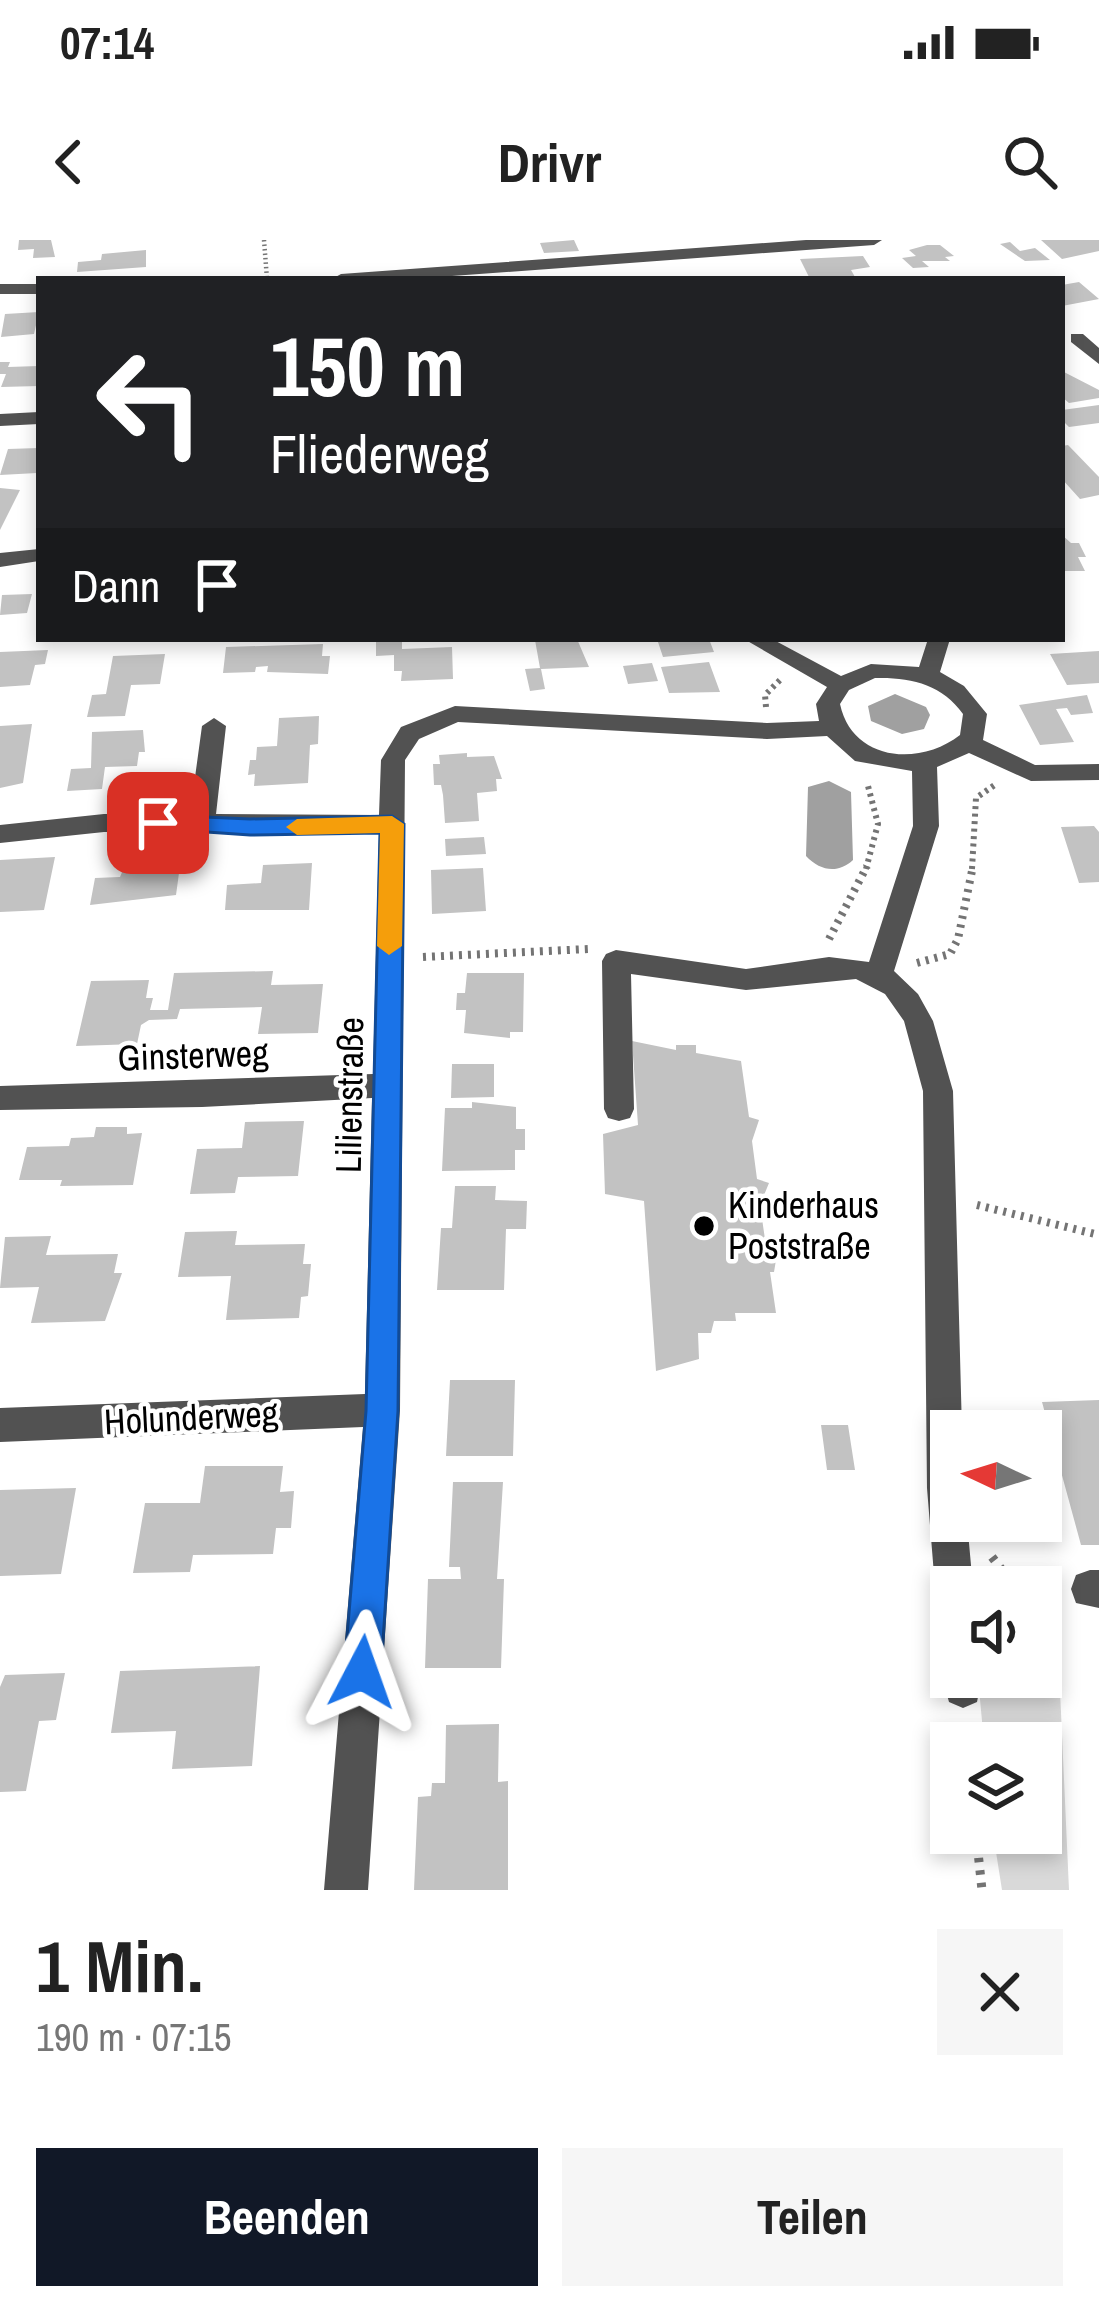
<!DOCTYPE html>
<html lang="de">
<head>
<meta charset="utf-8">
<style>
  body { margin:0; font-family:"Archivo Narrow",sans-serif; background:#f6f6f6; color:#222; height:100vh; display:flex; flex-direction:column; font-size:45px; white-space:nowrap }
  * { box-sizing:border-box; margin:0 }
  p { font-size:39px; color:#767676 }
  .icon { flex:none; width:66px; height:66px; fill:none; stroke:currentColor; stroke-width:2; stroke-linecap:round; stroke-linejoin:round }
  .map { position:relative; height:1650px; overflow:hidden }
  .drawer { display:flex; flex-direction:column; background:#fff; flex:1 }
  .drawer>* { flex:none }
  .guide { position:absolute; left:36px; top:36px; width:1029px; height:366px; border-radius:0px; box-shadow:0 6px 18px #0003; background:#202124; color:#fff; overflow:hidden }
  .needle { width:78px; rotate:274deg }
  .controls { position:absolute; left:930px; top:1170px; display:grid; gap:24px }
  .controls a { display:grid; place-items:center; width:132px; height:132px; border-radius:0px; background:#fff; box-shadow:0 6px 18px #0003; font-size:60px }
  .pin { position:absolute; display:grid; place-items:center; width:102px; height:102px; color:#fff; margin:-51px; border-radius:24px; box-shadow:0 6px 18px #0006 }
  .me { position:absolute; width:132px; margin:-66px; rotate:4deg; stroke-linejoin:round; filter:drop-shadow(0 0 9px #0008) }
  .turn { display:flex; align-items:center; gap:42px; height:252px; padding:0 36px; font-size:54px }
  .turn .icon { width:156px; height:156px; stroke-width:2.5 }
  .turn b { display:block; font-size:84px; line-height:102px }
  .then { display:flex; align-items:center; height:114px; padding:0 36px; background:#0003; gap:24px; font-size:45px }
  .round { display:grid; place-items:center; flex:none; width:126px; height:126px; border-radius:0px; background:#f6f6f6 }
  .headline { display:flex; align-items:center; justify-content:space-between; height:204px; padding:0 36px }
  h1 { font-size:72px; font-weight:700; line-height:90px }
  .cta { display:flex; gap:24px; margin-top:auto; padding:24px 36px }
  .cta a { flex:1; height:138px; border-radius:0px; background:#111827; color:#fff; font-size:48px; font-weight:700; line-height:138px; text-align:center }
  .cta a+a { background:#f6f6f6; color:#222 }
  .status { display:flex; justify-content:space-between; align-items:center; height:84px; padding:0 60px; background:#fff; direction:ltr }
  .status svg { height:33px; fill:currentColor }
  header { display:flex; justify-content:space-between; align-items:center; height:156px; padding:0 36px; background:#fff; font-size:54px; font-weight:700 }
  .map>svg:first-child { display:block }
  .green { fill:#d9d9d9 }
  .water { fill:#a0a0a0 }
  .building { fill:#c2c2c2 }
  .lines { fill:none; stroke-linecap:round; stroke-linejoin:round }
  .path-far3 { stroke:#747474; stroke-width:4.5; stroke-dasharray:1.5 3; stroke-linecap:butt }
  .path-far2 { stroke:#747474; stroke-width:6; stroke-dasharray:3 4.5; stroke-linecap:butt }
  .path-far1 { stroke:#747474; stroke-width:8; stroke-dasharray:3 6; stroke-linecap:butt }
  .path { stroke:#747474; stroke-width:9; stroke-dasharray:4.5 8; stroke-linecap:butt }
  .minor { fill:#525252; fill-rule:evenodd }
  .route { fill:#1a73e8; stroke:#114b97; stroke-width:3 }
  .slow { fill:#f59e0b }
  .poi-dot { fill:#000; stroke:#fff; stroke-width:4.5 }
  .labels { text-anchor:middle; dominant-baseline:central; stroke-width:9; stroke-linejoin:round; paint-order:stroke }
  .street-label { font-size:36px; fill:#000; stroke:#fff }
  .poi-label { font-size:36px; fill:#000; stroke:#fff; text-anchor:start }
</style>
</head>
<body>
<div class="status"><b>07:14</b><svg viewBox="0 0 49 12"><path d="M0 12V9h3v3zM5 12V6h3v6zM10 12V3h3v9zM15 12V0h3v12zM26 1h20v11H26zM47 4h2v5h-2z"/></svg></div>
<header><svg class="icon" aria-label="back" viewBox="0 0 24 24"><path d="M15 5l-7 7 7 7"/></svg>Drivr<svg class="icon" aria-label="search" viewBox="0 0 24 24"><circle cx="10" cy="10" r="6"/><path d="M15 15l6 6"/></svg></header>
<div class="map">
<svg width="1099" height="1650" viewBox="0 0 1099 1650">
  <rect width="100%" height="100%" fill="#fff"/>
  <path class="green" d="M1041 1398 1058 1406 1069 1650H1002L993 1593H1041V1503H984L978 1437H1041Z"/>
  <path class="water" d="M895 454 926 467 930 475 924 489 902 494 871 481 868 466Z
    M829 541 851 552 853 620C838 634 820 631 806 616L808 547Z"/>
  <path class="building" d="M19 0H51L55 17 33 18 34 9 18 10Z
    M574 0 579 11 544 13 540 3Z
    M1041 0H1099V11L1062 19Z
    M1010 2 1020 11 1035 8 1050 20 1025 21 1000 4Z
    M927 5H940L954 16 945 17 950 21H922L929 27 913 28 902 18 916 16 909 10Z
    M146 10V27L77 32 78 22 101 20 102 14Z
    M863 16 870 27 851 30 855 37H809L800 19Z
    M1079 42 1099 59 1062 66V45Z
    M39 72 34 94 1 97 5 74Z
    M0 122H10L8 127 39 126V146L1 147 6 134H0Z
    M1062 131 1099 150V158L1069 163 1062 157Z
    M1099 165V183L1069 187 1062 180V170Z
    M1068 205 1099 237V255L1080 259 1062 239V206Z
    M39 208 37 233 0 235 8 209Z
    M0 248 20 250 0 290Z
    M1062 295 1071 303H1079L1086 317H1078L1085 331H1062Z
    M32 354 27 373 0 375 2 355Z
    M376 399H402V409L452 407 453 439 401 441 402 431H394V415L376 416Z
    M577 399 589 427 541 429 545 449 530 451 525 429 540 428 535 400Z
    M657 399H709L714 412 663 417Z
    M323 404 322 416H330L328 434 267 432 268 426 256 427 255 432 223 433 226 407Z
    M48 410 45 424 35 425 30 445 0 447V412Z
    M1099 411V443L1067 445 1050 414Z
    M165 414 160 444 131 445 125 476 87 477 92 455 106 454 113 416Z
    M709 422 720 452 669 453 661 427Z
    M652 423 658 441 628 444 623 426Z
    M1087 455 1093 473 1071 475 1067 468 1056 469 1074 502 1040 505 1019 465Z
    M319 476 318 504 310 505 308 543 254 546 255 534 248 535 250 520H256L257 507 277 506 279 478Z
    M32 484 23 543 0 548V486Z
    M143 490 145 512H139L137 526 105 527 102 549 67 551 71 529 91 528 92 492Z
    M467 513V517L494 516 502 539H496L497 551 477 553 479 581 445 583 443 555 441 545H434L433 524H440L439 515Z
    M1094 586 1099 592V642L1079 643 1061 587Z
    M484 597 486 614 446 616 445 599Z
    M182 611 176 655 90 665 95 638 120 637 130 613Z
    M55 617 44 670 0 672V620Z
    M312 623 309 670H225L227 645 261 643 263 625Z
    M483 628 486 671 432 674 431 630Z
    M273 731 271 745 323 744 318 793 258 794 262 767 180 769 177 779 149 780 141 785 137 804 76 806 91 741 149 740 146 758H153L150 770H168L174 733Z
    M467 733H524L523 792H510V798L464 793 466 770H456L457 753H465Z
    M632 801 676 810V805H696V813L741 821 749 877 759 880 752 901 757 939 769 943 760 965 766 1006 778 1008 774 1032H770L776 1073H735L736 1081H714L711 1093H698L699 1119 656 1131 644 961 605 954 603 894 638 885Z
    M452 824H494V857L451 858Z
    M472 862 516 867V889H525V910H515V930L442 931 445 868H472Z
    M304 881 298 936 238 937 235 953 190 954 197 909 242 908 245 882Z
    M96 887H127V894L142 893 133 945 60 946 62 940H19L27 907 69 906 71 898 94 897Z
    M455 946H496L495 960 527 961 526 989H506L504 1050H437L441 988H452Z
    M237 991 235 1005 305 1004 303 1024H311L308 1056 301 1057 299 1078 226 1080 231 1036 178 1037 185 992Z
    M51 996 46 1015 118 1014 114 1033H122L105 1081 31 1083 39 1047 0 1048 5 997Z
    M450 1140H515L513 1216H446Z
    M1099 1160V1305H1081L1042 1162Z
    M821 1185H848L855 1230H827Z
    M205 1226H283L280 1252 294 1251 291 1288H276L273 1314 193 1315 190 1332 133 1333 145 1263H200Z
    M453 1242H503L497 1339H504L501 1428H425L428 1339H461L460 1327H449Z
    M76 1248 61 1334 0 1336V1250Z
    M260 1426 252 1526 172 1529 176 1491 111 1493 120 1431Z
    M65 1433 56 1480 39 1481 26 1551 0 1552V1447L5 1435Z
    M499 1484 498 1542 508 1541V1650H414L418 1557 431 1556 432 1543H445L446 1485Z"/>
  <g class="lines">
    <path class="path-far3" d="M264 0 267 39"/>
    <path class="path-far2" d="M766 467 765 455 780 440
      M866 629 878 584 868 546
      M972 629 976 558 996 544"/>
    <path class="path-far1" d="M829 699 867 626
      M423 717 588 709
      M917 723 950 714 958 699 973 626
      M977 965 1099 995"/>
    <path class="path" d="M992 1317 1002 1330 1053 1341
      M966 1485 968 1503
      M976 1593 982 1650"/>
    <path class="minor" d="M806 0H882L874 5 411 39H332L341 34Z
      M0 44H39V54H0Z
      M1071 94H1083L1099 108V124L1071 102Z
      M39 172V184L0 186V174Z
      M39 309V321L0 327V313Z
      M744 399H772L841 436 871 424 919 427 928 399H950L940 432 964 446 987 474 983 500 1035 525 1099 524V540L1031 541 969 513 937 527 939 586 894 731 918 754 933 781 953 851 962 1191H951V1281H967L973 1347H951V1365L940 1361 935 1347 927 1248 923 851 904 781 885 754 856 739 746 750 631 734 634 869 630 878 619 881 608 878 604 869 602 721 606 714 616 710 746 729 829 717 869 722 913 586 912 531 855 521 827 496 767 499 458 482 419 499 405 520 400 1170 368 1650H324L363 1187 0 1202V1168L365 1154 372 858 202 867 0 870V846L373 834 379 593 104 592 0 603V585L104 574H190L202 486 214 478 226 486 216 574 379 575 381 520 401 487 455 466 767 483 819 481 816 464 827 447ZM875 438C910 437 942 444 963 474L960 495C919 527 852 521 840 464L849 450Z
      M1090 1330H1099V1368L1076 1363 1071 1349 1076 1335Z
      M951 1422V1437H982L977 1462 963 1468 949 1462 942 1437Z"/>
  </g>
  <path class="route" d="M158 575 250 579 392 576 404 584 398 1171 381 1432 375 1445 362 1450 350 1445 344 1432 366 1171 380 593 250 595 150 588V577Z"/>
  <path class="slow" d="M392 576 404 584 402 706 389 715 377 706 380 593 297 595 286 587 297 579Z"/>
  <circle class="poi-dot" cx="704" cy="986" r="12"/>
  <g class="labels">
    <g class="street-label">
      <text transform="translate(193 815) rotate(-2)">Ginsterweg</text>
      <text transform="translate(349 855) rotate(-89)">Lilienstraße</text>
      <text transform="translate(191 1177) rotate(-3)">Holunderweg</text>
    </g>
    <g class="poi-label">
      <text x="728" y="965">Kinderhaus<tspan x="728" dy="41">Poststraße</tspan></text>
    </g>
  </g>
</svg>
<div class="controls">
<a><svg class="needle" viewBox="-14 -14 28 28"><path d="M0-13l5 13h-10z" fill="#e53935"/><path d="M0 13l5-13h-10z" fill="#767676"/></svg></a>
<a><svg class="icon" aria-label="sound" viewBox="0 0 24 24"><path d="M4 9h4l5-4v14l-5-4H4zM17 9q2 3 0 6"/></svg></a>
<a><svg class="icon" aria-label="layers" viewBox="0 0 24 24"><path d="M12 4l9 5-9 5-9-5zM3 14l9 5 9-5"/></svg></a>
</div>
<div class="pin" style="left:158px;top:583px;background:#d93025"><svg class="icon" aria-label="arrive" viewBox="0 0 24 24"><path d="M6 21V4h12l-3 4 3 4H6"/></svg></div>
<svg class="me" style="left:362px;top:1432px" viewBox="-20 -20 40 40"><path d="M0-17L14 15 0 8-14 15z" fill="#1a73e8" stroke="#fff" stroke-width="4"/></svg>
<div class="guide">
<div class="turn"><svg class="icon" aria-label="left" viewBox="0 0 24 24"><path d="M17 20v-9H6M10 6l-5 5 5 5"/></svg><div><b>150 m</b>Fliederweg</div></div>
<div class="then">Dann<svg class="icon" aria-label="arrive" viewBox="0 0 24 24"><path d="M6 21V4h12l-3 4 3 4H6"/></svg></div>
</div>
</div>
<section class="drawer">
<div class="headline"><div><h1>1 Min.</h1><p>190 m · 07:15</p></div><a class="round"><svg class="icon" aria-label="close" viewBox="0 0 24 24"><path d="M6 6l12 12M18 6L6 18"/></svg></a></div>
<div class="cta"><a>Beenden</a><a>Teilen</a></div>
</section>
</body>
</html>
